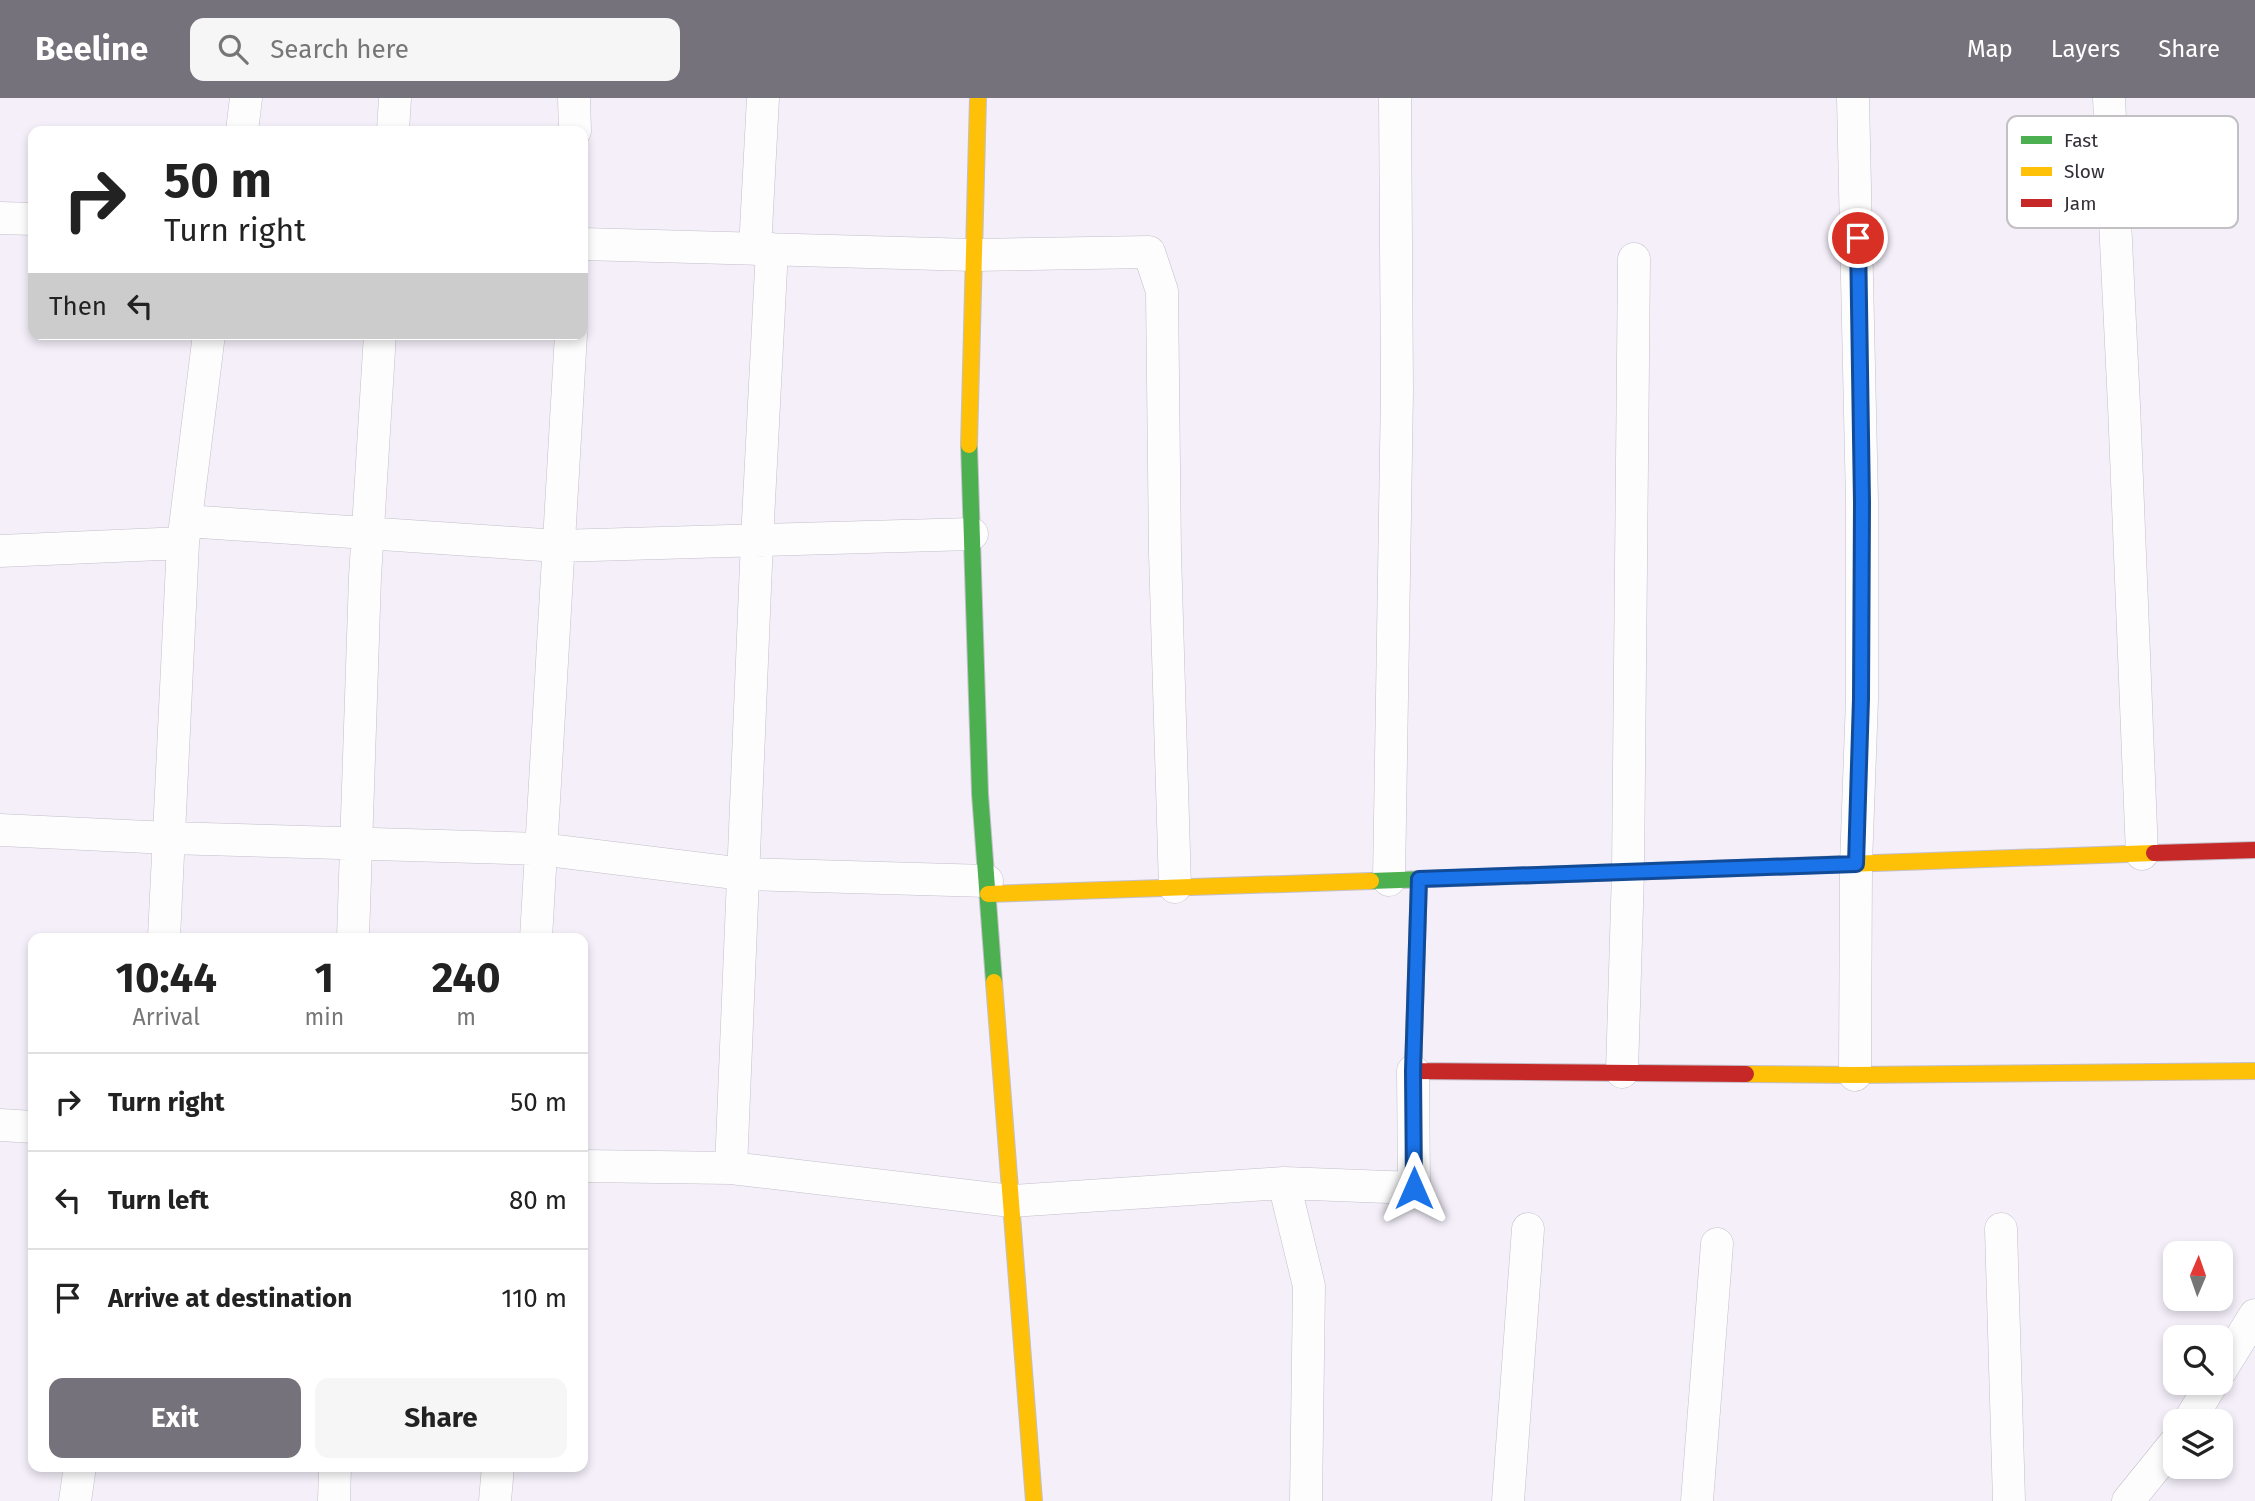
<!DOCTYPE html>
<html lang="en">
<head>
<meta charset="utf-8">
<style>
  body { margin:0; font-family:"Fira Sans",sans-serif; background:#f6f6f6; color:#222; height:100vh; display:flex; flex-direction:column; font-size:26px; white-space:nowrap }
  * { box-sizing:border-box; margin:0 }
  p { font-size:23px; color:#767676 }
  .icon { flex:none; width:38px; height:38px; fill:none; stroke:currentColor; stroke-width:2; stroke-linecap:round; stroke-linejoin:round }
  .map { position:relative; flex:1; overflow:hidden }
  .details { position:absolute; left:28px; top:835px; width:560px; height:539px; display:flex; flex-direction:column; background:#fff; border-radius:14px; box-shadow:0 4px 10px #0003 }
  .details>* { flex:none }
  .guide { position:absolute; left:28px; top:28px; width:560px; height:214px; border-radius:14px; box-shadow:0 4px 10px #0003; background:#fff; color:#222; overflow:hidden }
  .needle { width:46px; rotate:2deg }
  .buttons { position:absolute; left:2163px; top:1143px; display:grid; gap:14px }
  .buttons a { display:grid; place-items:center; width:70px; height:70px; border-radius:14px; background:#fff; box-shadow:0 4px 10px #0003; font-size:35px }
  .pin { position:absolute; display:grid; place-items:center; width:60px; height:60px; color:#fff; margin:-30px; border:4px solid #fff; border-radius:50%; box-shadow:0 2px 7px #0007 }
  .me { position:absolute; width:77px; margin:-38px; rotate:0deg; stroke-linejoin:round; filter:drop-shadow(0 0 5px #0008) }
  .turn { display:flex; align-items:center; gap:24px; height:147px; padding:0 21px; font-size:32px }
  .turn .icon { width:91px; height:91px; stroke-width:2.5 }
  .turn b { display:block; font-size:49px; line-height:60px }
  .then { display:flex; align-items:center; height:66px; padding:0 21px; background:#0003; gap:14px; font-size:26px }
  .eta { display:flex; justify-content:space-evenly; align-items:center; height:119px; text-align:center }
  .eta b { font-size:42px; font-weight:700; line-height:49px }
  .button { display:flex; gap:14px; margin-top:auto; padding:14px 21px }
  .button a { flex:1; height:80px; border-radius:14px; background:#76727b; color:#fff; font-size:28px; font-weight:700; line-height:80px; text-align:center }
  .button a+a { background:#f6f6f6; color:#222 }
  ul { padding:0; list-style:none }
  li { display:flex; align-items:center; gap:21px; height:98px; padding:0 21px; border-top:2px solid #e0e0e0 }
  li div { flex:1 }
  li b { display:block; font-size:26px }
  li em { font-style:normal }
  header { display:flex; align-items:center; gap:42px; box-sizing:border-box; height:98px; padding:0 35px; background:#76727b; color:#fff }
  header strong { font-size:33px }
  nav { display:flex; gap:38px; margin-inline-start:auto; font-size:24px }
  .search { width:490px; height:63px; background:#f6f6f6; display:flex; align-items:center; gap:18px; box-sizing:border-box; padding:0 24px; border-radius:14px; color:#767676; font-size:26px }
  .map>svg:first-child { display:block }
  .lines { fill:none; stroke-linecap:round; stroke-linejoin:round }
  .street-casing { stroke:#c3bfc8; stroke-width:33 }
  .fast-casing { stroke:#c3bfc8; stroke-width:18 }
  .slow-casing { stroke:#c3bfc8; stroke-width:18 }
  .jam-casing { stroke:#c3bfc8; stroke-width:18 }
  .street { stroke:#fdfdfe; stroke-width:32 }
  .fast { stroke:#4caf50; stroke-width:16 }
  .slow { stroke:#ffc107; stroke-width:16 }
  .jam { stroke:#c62828; stroke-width:16 }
  .route-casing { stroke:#114b97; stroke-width:18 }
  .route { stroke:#1a73e8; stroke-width:12 }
  .key { fill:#fff; stroke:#c2c0c3; stroke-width:2 }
  .key-label { font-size:19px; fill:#322e37 }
</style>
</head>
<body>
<header>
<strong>Beeline</strong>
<div class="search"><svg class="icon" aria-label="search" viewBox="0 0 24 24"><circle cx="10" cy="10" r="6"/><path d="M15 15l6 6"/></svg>Search here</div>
<nav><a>Map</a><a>Layers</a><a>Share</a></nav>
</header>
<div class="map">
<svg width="2255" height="1403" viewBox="0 0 2255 1403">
  <rect width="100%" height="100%" fill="#f4eff9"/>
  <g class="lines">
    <g class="street-casing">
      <path id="street" d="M574 0 575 33
        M1853 0 1862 404V601L1856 766 1855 977
        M2109 0 2124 307 2142 756
        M242 33 246 0
        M393 33 395 0
        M0 120 33 121
        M583 146 973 157 1149 154 1162 193 1165 455 1175 789
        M755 151 763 0
        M186 423 558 448 972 436
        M0 453 183 445 209 236
        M0 732 169 740 540 751 743 776 987 783
        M1389 782 1397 293 1395 0
        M164 840 183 445
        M353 840 365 479 380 236
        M536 840 571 236
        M1622 974 1628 774 1634 161
        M0 1027 33 1029
        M583 1068 731 1070 1011 1103 1284 1085 1309 1188 1306 1403
        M731 1070 757 442 772 151
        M1284 1085 1414 1090 1413 973
        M2001 1131 2009 1403
        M2221 1272 2255 1217
        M2189 1323 2213 1284
        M75 1403 80 1368
        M334 1403 335 1368
        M495 1403 498 1368
        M1508 1403 1528 1131
        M1697 1403 1717 1146
        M2128 1403 2175 1345"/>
    </g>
    <g class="fast-casing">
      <path id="fast" d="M969 347 980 696 994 884
        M1371 783 1767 769"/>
    </g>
    <g class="slow-casing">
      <path id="slow" d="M969 347 978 0
        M1767 769 2154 755
        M988 796 1371 783
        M994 884 1034 1403
        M1746 976 1855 977 2255 973"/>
    </g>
    <g class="jam-casing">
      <path id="jam" d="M2154 755 2255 752
        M1419 781 1413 973 1746 976"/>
    </g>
    <use href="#street" class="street"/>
    <use href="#fast" class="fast"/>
    <use href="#slow" class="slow"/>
    <use href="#jam" class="jam"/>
  </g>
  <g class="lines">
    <g class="route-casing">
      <path id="route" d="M1414 1090 1413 973 1419 781 1856 766 1861 601 1862 404 1858 140"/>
    </g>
    <use href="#route" class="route"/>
  </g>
  <rect x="2007" y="18" width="231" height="112" rx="10" class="key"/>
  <rect x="2021" y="38" width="31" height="8" fill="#4caf50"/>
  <rect x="2021" y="69" width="31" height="9" fill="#ffc107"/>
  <rect x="2021" y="101" width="31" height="8" fill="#c62828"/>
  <g class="key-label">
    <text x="2064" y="49">Fast</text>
    <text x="2064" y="80">Slow</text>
    <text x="2064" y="112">Jam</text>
  </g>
</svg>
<div class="buttons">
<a><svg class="needle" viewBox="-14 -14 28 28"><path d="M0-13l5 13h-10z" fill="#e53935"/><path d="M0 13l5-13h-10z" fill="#767676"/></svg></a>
<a><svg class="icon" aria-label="search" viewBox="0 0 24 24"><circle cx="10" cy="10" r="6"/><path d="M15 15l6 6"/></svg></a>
<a><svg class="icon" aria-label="layers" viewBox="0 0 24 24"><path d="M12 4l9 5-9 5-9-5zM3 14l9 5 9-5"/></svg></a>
</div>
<div class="pin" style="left:1858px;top:140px;background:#d93025"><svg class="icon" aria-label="arrive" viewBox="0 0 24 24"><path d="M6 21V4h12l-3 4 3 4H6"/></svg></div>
<svg class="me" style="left:1414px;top:1090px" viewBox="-20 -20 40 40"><path d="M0-17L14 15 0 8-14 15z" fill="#1a73e8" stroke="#fff" stroke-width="4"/></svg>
<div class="guide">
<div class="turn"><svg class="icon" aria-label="right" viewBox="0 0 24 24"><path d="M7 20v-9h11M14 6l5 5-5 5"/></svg><div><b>50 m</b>Turn right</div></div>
<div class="then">Then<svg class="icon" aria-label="left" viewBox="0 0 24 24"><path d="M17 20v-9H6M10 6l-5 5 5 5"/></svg></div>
</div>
<section class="details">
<div class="eta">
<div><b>10:44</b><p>Arrival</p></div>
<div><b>1</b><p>min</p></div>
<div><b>240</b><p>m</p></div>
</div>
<ul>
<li><svg class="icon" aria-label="right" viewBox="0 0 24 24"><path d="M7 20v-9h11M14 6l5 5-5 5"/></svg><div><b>Turn right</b></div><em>50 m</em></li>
<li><svg class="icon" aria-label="left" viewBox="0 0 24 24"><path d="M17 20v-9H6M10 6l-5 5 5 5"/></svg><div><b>Turn left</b></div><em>80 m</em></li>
<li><svg class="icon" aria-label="arrive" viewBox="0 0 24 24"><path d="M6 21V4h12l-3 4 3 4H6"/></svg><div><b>Arrive at destination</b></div><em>110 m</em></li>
</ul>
<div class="button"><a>Exit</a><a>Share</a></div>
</section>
</div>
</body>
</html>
